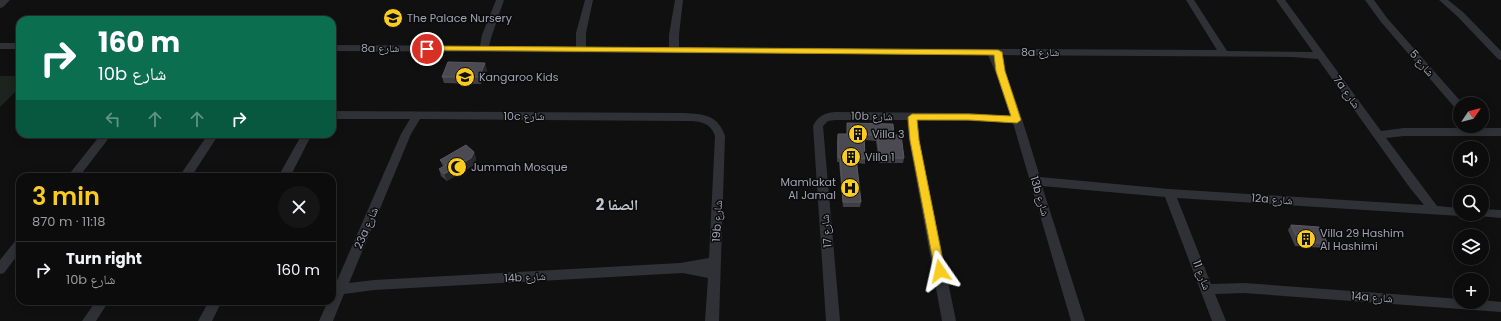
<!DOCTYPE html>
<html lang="en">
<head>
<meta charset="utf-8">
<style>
  body { margin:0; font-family:Poppins,"Noto Naskh Arabic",sans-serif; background:#151516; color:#f1f3f6; height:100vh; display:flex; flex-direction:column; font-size:15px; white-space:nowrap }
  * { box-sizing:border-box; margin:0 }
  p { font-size:13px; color:#9a9b9d }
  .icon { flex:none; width:22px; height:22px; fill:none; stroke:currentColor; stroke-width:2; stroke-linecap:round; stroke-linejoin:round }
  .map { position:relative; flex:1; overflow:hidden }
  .details { position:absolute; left:16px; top:173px; width:320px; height:132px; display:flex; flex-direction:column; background:#0c0c0d; border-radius:12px; box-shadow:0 2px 10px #0003,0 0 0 1px #2c2c2e }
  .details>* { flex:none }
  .banner { position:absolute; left:16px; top:16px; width:320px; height:122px; border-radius:12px; box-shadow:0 2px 10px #0003,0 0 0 1px #2c2c2e; background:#0b6e4f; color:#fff; overflow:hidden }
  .needle { width:26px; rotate:55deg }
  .fabs { position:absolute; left:1453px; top:97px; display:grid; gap:8px }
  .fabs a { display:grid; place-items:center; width:36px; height:36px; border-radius:50%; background:#0c0c0d; box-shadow:0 2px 10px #0003,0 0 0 1px #2c2c2e; font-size:20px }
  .pin { position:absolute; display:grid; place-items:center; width:34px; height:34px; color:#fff; margin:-17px; border:2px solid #fff; border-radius:50%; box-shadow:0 1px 4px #0007 }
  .me { position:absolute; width:44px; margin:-22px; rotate:349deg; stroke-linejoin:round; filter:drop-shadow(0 0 3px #0008) }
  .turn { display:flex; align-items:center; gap:14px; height:84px; padding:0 16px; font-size:18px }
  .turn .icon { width:52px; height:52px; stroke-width:2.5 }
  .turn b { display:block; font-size:28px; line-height:34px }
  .lanes { display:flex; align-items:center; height:38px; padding:0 16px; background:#0003; justify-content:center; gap:20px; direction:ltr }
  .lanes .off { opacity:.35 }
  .round { display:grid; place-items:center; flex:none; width:42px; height:42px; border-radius:21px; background:#151516 }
  .summary { display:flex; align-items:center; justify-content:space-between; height:68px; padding:0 16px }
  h1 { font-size:24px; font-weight:600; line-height:30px; color:#facc1f }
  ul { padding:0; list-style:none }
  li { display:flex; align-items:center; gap:12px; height:56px; padding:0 16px; border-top:1px solid #2c2c2e }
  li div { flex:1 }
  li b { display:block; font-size:15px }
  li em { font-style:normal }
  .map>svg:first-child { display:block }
  .green { fill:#1c241d }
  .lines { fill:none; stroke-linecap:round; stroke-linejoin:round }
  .minor { fill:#303136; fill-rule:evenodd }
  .wall { fill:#403f46 }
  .shaded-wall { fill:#29282c }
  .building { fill:#4b4a52; stroke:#585861 }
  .route { fill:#facc1f; stroke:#a28514 }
  .labels { text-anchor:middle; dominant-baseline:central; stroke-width:3; stroke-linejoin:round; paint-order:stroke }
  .poi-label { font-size:11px; fill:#a0a3b3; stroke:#0b0b0c; text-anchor:start }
  .street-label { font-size:11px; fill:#a0a3b3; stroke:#0b0b0c }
  .district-label { font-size:15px; font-weight:bold; fill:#c1c3cf; stroke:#0b0b0c }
</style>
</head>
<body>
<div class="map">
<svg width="1501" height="321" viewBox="0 0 1501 321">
  <rect width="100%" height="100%" fill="#101011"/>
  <path class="green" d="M0 76H20V87L0 107Z"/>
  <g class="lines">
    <path class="minor" d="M0 0H10L3 7 0 8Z
      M496 0H504L492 35 489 46 576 47V33L585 0H593L586 33V47H669V35L675 0H683L679 35V47L1217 50 1186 0H1194L1227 51 1313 52 1276 0H1285L1381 131 1404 128H1501V136H1404L1386 138 1437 206 1460 208V214H1465L1460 216 1177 198 1211 284 1244 283 1460 299V302H1482V300L1501 302V312L1244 293 1215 294 1226 321H1212L1165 197 1042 186 1085 321H1071L1013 123 969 121 918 120 919 140 956 321H942L909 140 907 120H835L828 121 823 126 840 321H826L813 126C818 116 824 113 835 112L969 113 1010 116 995 71 988 55 332 51V45L480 46 482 35ZM997 55 1292 57 1318 59 1410 188 1424 205 1169 189 1040 177C1027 136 1016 94 997 55Z
      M1365 0H1374L1387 18 1463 104H1460V110L1456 109 1381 22Z
      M1439 0H1448L1463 12 1501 51V60L1498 59 1457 16Z
      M0 43H20V49H0Z
      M332 111 684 113C704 114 718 115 725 136L719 321H705L708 278 683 273 374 290 344 294 333 321H319L328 301H332V292L401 134 410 119H332ZM420 119 684 121C698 121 710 121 715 136L709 258 680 263 374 280 349 283 411 134Z
      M101 134H112L79 177H67Z
      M208 134H219L191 177H179Z
      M302 134H312L290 177H278Z
      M1482 209 1501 210V218L1478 216 1477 214H1482Z
      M20 238V252L4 273 0 274V260L16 240Z
      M96 301H109L96 321H82Z
      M209 301H222L212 321H198Z"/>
  </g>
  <path class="wall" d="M487 70 481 84 444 83 442 77Z
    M847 123 894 135 904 158 903 163H879L876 141 865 140V164L857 163 861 202 860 207H843L839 162H837V140L838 134H847Z
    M474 152 476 159 474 165 447 181 441 176 439 169 443 167 440 160Z
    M1291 225 1328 244 1325 248 1295 246 1288 230Z"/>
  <path class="shaded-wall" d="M485 63 487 70 481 84 479 77Z
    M474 152 476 159 474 165 447 181 444 174Z"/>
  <path class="building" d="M448 62 485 63 479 77H442Z
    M847 123 893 124 894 135H901L904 158H880L877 135H864L865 159 856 158 861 202H843L840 157H838V134H847Z
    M466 145 474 152 471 158 444 174 439 169 446 165 440 160Z
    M1291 225 1319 227 1328 244 1299 241Z"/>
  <path class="route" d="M427 46 998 50 1002 52 1005 71 1021 120 1017 123 969 120H917L919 140 945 271 944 274 940 275 936 274 935 271 910 140 908 117 912 114H969L1011 116 996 71 994 55 424 50V47Z"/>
  <defs>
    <g id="school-disc" transform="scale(1)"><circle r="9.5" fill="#facc1f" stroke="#0b0b0c"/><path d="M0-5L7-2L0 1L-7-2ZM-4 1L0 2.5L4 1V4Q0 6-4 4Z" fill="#111"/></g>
    <g id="building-disc" transform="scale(1)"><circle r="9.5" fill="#facc1f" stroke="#0b0b0c"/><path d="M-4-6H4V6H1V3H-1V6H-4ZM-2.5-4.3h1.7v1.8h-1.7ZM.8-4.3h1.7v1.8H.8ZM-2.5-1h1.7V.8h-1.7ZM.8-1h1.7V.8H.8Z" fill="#111"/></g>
    <g id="mosque-disc" transform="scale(1)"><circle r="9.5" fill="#facc1f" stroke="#0b0b0c"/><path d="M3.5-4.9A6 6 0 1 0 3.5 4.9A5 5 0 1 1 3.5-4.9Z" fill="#111"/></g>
    <g id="hospital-disc" transform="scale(1)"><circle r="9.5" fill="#facc1f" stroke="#0b0b0c"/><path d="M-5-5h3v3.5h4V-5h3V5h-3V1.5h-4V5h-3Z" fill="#111"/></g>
  </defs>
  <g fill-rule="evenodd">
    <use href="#school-disc" x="393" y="18"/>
    <use href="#school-disc" x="465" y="77"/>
    <use href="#building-disc" x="858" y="134"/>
    <use href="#building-disc" x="851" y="157"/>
    <use href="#mosque-disc" x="457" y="167"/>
    <use href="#hospital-disc" x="850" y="188"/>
    <use href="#building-disc" x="1306" y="239"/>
  </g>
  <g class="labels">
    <g class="poi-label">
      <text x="407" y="18">The Palace Nursery</text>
      <text x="479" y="77">Kangaroo Kids</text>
      <text x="872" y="134">Villa 3</text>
      <text x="865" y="157">Villa 1</text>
      <text x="471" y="167">Jummah Mosque</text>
      <text x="836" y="182" text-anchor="end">Mamlakat<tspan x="836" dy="13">Al Jamal</tspan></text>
      <text x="1320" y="233">Villa 29 Hashim<tspan x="1320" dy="13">Al Hashimi</tspan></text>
    </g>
    <g class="street-label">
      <text x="380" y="48">8a شارع</text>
      <text x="1040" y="52">8a شارع</text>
      <text transform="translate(1422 63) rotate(49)">شارع 5</text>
      <text transform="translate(1347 92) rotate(54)">7a شارع</text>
      <text x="524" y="116">10c شارع</text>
      <text transform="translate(872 116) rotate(1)">10b شارع</text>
      <text transform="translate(1040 196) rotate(73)">13b شارع</text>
      <text transform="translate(1272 199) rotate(4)">12a شارع</text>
      <text transform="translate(717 221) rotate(-87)">19b شارع</text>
      <text transform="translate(366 228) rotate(-67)">23a شارع</text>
      <text transform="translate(826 231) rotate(-95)">شارع 17</text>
      <text transform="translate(1202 275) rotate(69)">شارع 11</text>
      <text transform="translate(525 277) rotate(-3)">14b شارع</text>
      <text transform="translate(1372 297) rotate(4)">14a شارع</text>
    </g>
    <g class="district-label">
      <text x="617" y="204">الصفا 2</text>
    </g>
  </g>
</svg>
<div class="fabs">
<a><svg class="needle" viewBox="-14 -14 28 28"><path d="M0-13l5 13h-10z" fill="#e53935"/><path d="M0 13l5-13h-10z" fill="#9a9b9d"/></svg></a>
<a><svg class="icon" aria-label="sound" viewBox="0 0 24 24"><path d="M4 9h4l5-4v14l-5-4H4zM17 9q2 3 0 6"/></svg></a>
<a><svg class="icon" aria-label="search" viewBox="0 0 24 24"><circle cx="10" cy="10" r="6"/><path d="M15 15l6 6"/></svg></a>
<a><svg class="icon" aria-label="layers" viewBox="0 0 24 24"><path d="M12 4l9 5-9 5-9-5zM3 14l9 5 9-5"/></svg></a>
<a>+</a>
</div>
<div class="pin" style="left:427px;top:49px;background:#d93025"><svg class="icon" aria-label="arrive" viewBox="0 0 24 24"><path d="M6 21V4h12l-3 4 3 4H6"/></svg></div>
<svg class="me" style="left:940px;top:271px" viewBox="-20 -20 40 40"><path d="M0-17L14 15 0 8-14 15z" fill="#facc1f" stroke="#fff" stroke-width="4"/></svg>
<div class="banner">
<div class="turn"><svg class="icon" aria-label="right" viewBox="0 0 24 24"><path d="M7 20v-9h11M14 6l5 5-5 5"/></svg><div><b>160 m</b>10b شارع</div></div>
<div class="lanes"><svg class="icon off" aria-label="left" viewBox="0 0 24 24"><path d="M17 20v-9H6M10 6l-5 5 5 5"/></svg><svg class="icon off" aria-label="ahead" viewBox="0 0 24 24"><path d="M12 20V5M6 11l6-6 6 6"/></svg><svg class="icon off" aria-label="ahead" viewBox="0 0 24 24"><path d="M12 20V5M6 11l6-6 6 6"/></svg><svg class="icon" aria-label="right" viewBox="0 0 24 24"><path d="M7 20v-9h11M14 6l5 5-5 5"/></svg></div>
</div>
<section class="details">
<div class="summary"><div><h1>3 min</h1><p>870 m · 11:18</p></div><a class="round"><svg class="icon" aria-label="close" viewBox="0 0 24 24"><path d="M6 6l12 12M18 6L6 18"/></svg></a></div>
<ul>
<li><svg class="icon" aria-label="right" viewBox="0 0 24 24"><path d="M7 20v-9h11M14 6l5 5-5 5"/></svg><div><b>Turn right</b><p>10b شارع</p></div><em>160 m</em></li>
</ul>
</section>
</div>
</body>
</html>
